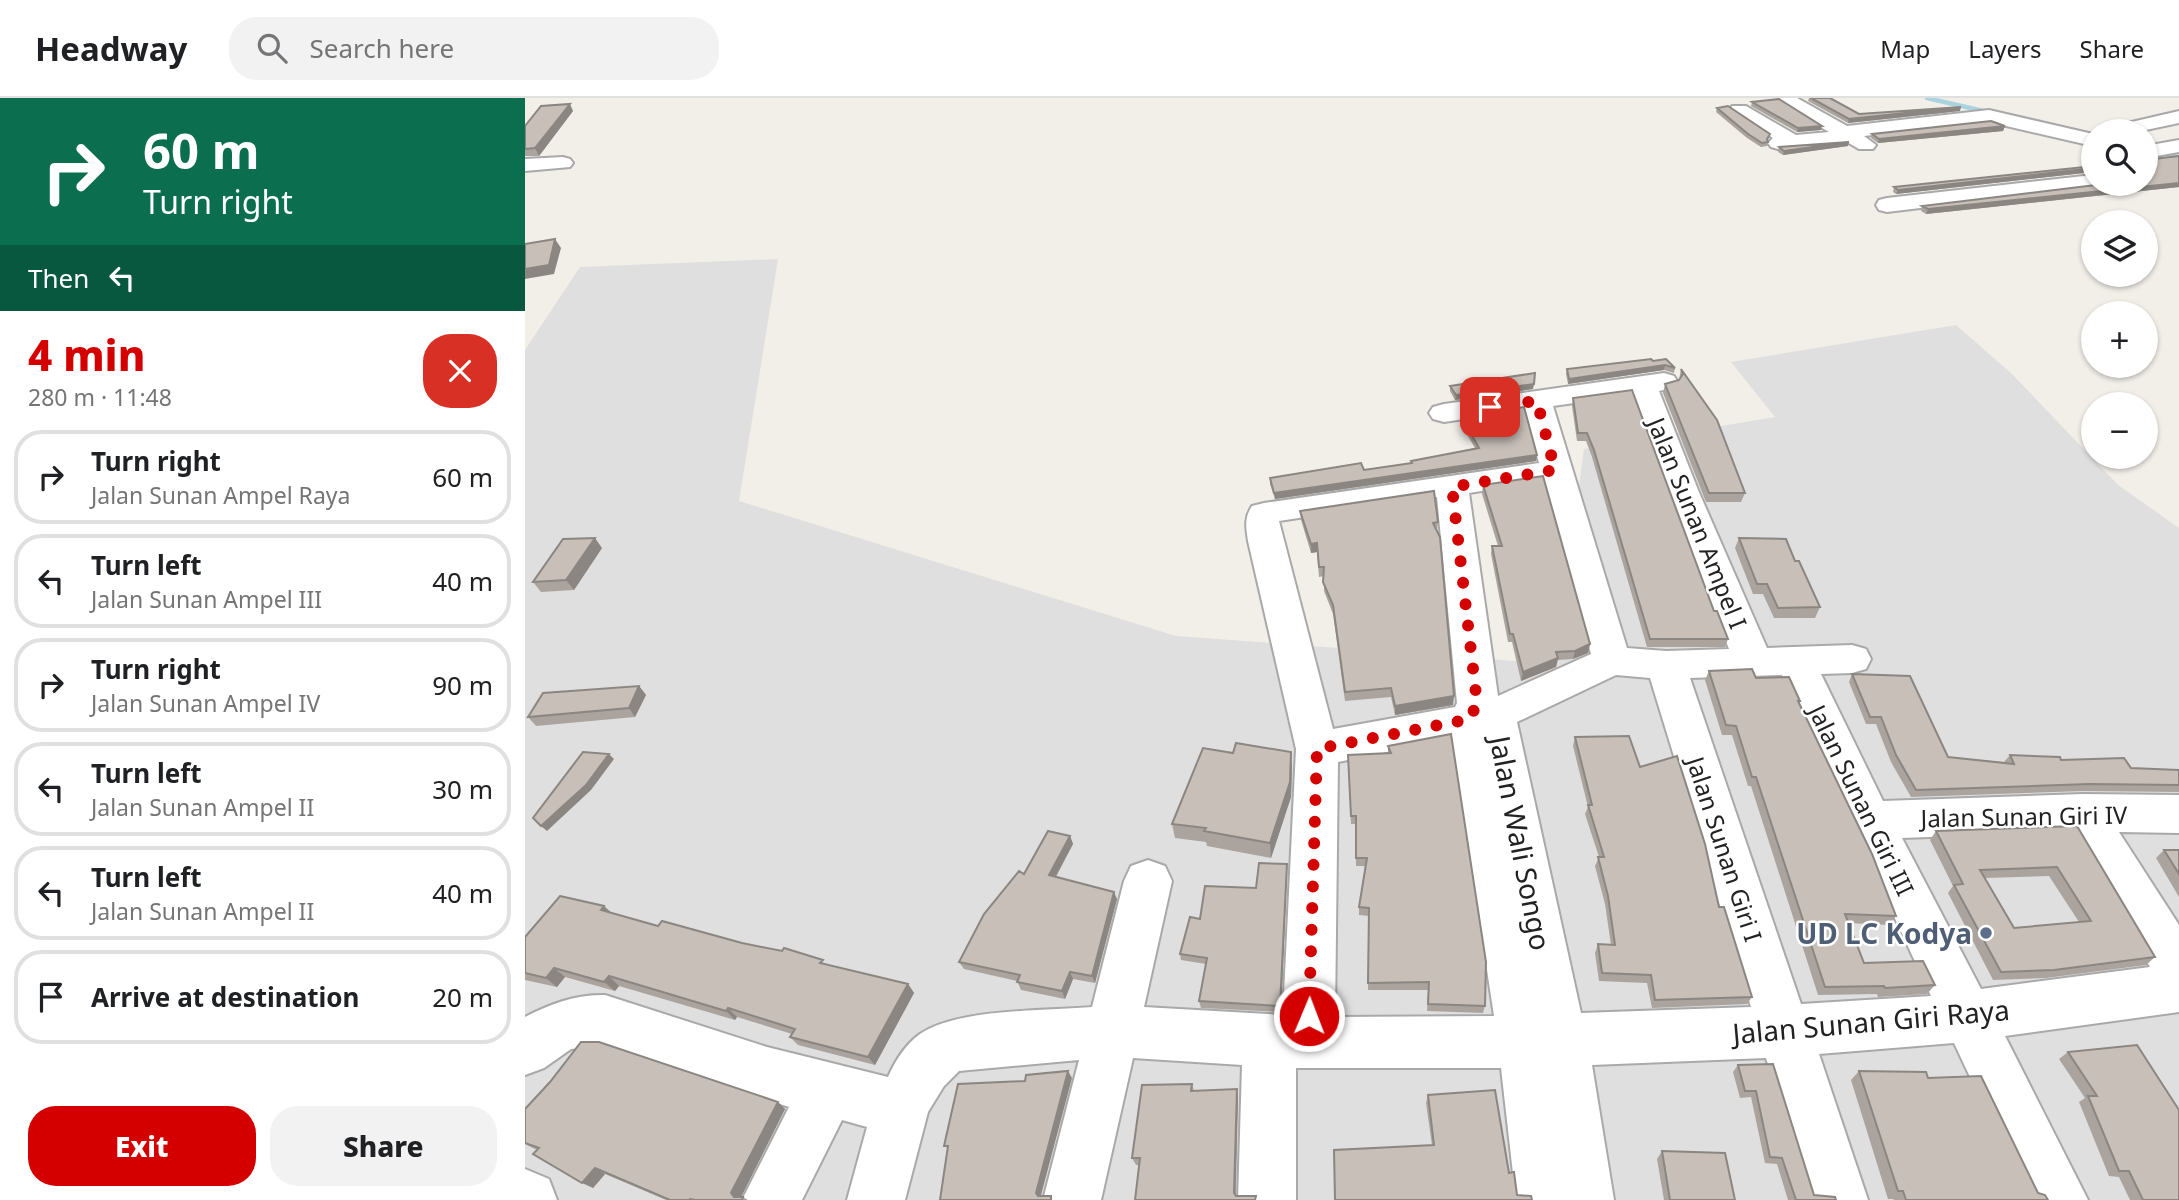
<!DOCTYPE html>
<html lang="en">
<head>
<meta charset="utf-8">
<style>
  body { margin:0; font-family:"Noto Sans",sans-serif; background:#f2f2f2; color:#202124; height:100vh; display:flex; flex-direction:column; font-size:26px; white-space:nowrap }
  * { box-sizing:border-box; margin:0 }
  p { font-size:23px; color:#757577 }
  .icon { flex:none; width:38px; height:38px; fill:none; stroke:currentColor; stroke-width:2; stroke-linecap:round; stroke-linejoin:round }
  .map { position:relative; flex:1; overflow:hidden }
  .panel { display:flex; flex-direction:column; background:#fff; width:525px }
  .panel>* { flex:none }
  .guide { background:#0b6e4f; color:#fff; overflow:hidden }
  .fabs { position:absolute; left:1556px; top:21px; display:grid; gap:14px }
  .fabs a { display:grid; place-items:center; width:77px; height:77px; border-radius:50%; background:#fff; box-shadow:0 2px 5px #0004; font-size:35px }
  .pin { position:absolute; display:grid; place-items:center; width:60px; height:60px; color:#fff; margin:-30px; border-radius:14px; box-shadow:0 4px 10px #0006 }
  .me { position:absolute; width:77px; margin:-38px; rotate:1deg; stroke-linejoin:round; filter:drop-shadow(0 0 5px #0008) }
  .turn { display:flex; align-items:center; gap:24px; height:147px; padding:0 28px; font-size:32px }
  .turn .icon { width:91px; height:91px; stroke-width:2.5 }
  .turn b { display:block; font-size:49px; line-height:60px }
  .then { display:flex; align-items:center; height:66px; padding:0 28px; background:#0003; gap:14px; font-size:26px }
  .round { display:grid; place-items:center; flex:none; width:74px; height:74px; border-radius:28px; background:#f2f2f2 }
  .head { display:flex; align-items:center; justify-content:space-between; height:119px; padding:0 28px }
  h1 { font-size:42px; font-weight:800; line-height:52px; color:#d40000 }
  .cta { display:flex; gap:14px; margin-top:auto; padding:14px 28px }
  .cta a { flex:1; height:80px; border-radius:28px; background:#d40000; color:#fff; font-size:28px; font-weight:800; line-height:80px; text-align:center }
  .cta a+a { background:#f2f2f2; color:#202124 }
  ul { padding:0; list-style:none }
  li { display:flex; align-items:center; gap:21px; height:94px; margin:0 14px 10px; padding:0 14px; border:4px solid #e0e0e0; border-radius:28px }
  li div { flex:1 }
  li b { display:block; font-size:26px }
  li em { font-style:normal }
  header { display:flex; align-items:center; gap:42px; box-sizing:border-box; height:98px; padding:0 35px; background:#fff; border-bottom:2px solid #e0e0e0 }
  header strong { font-size:33px }
  nav { display:flex; gap:38px; margin-inline-start:auto; font-size:24px }
  .search { width:490px; height:63px; background:#f2f2f2; display:flex; align-items:center; gap:18px; box-sizing:border-box; padding:0 24px; border-radius:28px; color:#757577; font-size:26px }
  main { display:flex; flex:1; min-height:0 }
  .map>svg:first-child { display:block }
  .residential { fill:#e0dfdf }
  .lines { fill:none; stroke-linecap:round; stroke-linejoin:round }
  .stream { stroke:#aad3df; stroke-width:4.5 }
  .minor-casing { stroke:#a9a9a9; stroke-width:4 }
  .minor { fill:#fff; fill-rule:evenodd }
  .wall { fill:#aba49e; fill-rule:evenodd }
  .shaded-wall { fill:#8b8681 }
  .building { fill:#c7bfb8; stroke:#8b8681; stroke-width:2; fill-rule:evenodd }
  .route { stroke:#d40000; stroke-width:12; stroke-dasharray:0 21.6 }
  .service-dot { fill:#5c6f8a; stroke:#fff; stroke-width:2.5 }
  .labels { text-anchor:middle; dominant-baseline:central; stroke-width:5; stroke-linejoin:round; paint-order:stroke }
  .street-label { font-size:24px; fill:#222; stroke:#fff }
  .near-street-label { font-size:28px; fill:#222; stroke:#fff }
  .near-service-label { font-size:28px; font-weight:bold; fill:#4e5e75; stroke:#fff; text-anchor:end }
</style>
</head>
<body>
<header>
<strong>Headway</strong>
<div class="search"><svg class="icon" aria-label="search" viewBox="0 0 24 24"><circle cx="10" cy="10" r="6"/><path d="M15 15l6 6"/></svg>Search here</div>
<nav><a>Map</a><a>Layers</a><a>Share</a></nav>
</header>
<main>
<section class="panel">
<div class="guide">
<div class="turn"><svg class="icon" aria-label="right" viewBox="0 0 24 24"><path d="M7 20v-9h11M14 6l5 5-5 5"/></svg><div><b>60 m</b>Turn right</div></div>
<div class="then">Then<svg class="icon" aria-label="left" viewBox="0 0 24 24"><path d="M17 20v-9H6M10 6l-5 5 5 5"/></svg></div>
</div>
<div class="head"><div><h1>4 min</h1><p>280 m · 11:48</p></div><a class="round" style="background:#d93025;color:#fff"><svg class="icon" aria-label="close" viewBox="0 0 24 24"><path d="M6 6l12 12M18 6L6 18"/></svg></a></div>
<ul>
<li><svg class="icon" aria-label="right" viewBox="0 0 24 24"><path d="M7 20v-9h11M14 6l5 5-5 5"/></svg><div><b>Turn right</b><p>Jalan Sunan Ampel Raya</p></div><em>60 m</em></li>
<li><svg class="icon" aria-label="left" viewBox="0 0 24 24"><path d="M17 20v-9H6M10 6l-5 5 5 5"/></svg><div><b>Turn left</b><p>Jalan Sunan Ampel III</p></div><em>40 m</em></li>
<li><svg class="icon" aria-label="right" viewBox="0 0 24 24"><path d="M7 20v-9h11M14 6l5 5-5 5"/></svg><div><b>Turn right</b><p>Jalan Sunan Ampel IV</p></div><em>90 m</em></li>
<li><svg class="icon" aria-label="left" viewBox="0 0 24 24"><path d="M17 20v-9H6M10 6l-5 5 5 5"/></svg><div><b>Turn left</b><p>Jalan Sunan Ampel II</p></div><em>30 m</em></li>
<li><svg class="icon" aria-label="left" viewBox="0 0 24 24"><path d="M17 20v-9H6M10 6l-5 5 5 5"/></svg><div><b>Turn left</b><p>Jalan Sunan Ampel II</p></div><em>40 m</em></li>
<li><svg class="icon" aria-label="arrive" viewBox="0 0 24 24"><path d="M6 21V4h12l-3 4 3 4H6"/></svg><div><b>Arrive at destination</b></div><em>20 m</em></li>
</ul>
<div class="cta"><a>Exit</a><a>Share</a></div>
</section>
<div class="map">
<svg width="1654" height="1102" viewBox="0 0 1654 1102">
  <rect width="100%" height="100%" fill="#f2efe9"/>
  <path class="residential" d="M253 161 214 403 651 538 1030 566 1059 351 1250 319 1206 264 1431 227 1487 276 1593 387 1654 430V1102H0V252L55 169Z"/>
  <g class="lines">
    <path class="stream" d="M1402 0 1467 15
      M1632 54 1654 59"/>
    <g class="minor-casing">
      <path id="minor" d="M1254 0H1272L1322 28 1464 12 1568 36V48L1464 24 1339 38 1351 47 1348 51H1334L1322 44 1253 51 1246 49 1243 45 1248 40 1205 12 1207 8H1221L1271 37 1304 34 1256 6Z
        M1654 13V25L1616 33H1598L1595 30 1598 26Z
        M1654 42V54L1620 60V48Z
        M38 59 45 61 48 65 45 69 0 73V61Z
        M1568 77V86H1577L1576 88 1362 114 1354 112 1351 107 1354 102 1362 100Z
        M1139 275 1149 278 1153 284 1149 290 1134 293 1173 392 1242 550 1327 547 1341 551 1346 561 1341 571 1327 575 1296 576 1358 703 1558 696 1654 697V735L1594 734 1654 827V914L1480 938 1563 1102H1503L1429 945 1294 956 1343 1102H1285L1241 960 1067 967 1089 1102H991L976 970H771V1102H713L717 967 608 960 576 1102H518L554 962 434 973 419 988 403 1014 380 1102H322L342 1029 317 1022 277 1102H217L264 1009 80 947 46 951 19 970 0 977V919C25 906 51 896 80 897L242 949 363 979C370 963 381 946 395 936 433 910 521 913 567 909L599 783 606 768 623 762 640 768 647 783 619 909 758 917 771 651 723 443C721 429 719 420 727 408L739 405 1014 365 1000 312 919 324 908 321 904 315 908 309 919 306ZM1107 297 1141 392 1204 551 1141 553 1102 550 1028 308ZM1019 383 1066 556 973 598 944 395ZM912 399 932 605 930 609 808 631 754 423ZM1091 577 1125 580 1226 909 1056 915 992 624ZM1257 577 1406 898 1276 906 1165 580ZM927 641 969 918 810 919 813 664ZM1546 734 1625 869 1456 891 1377 740Z
        M0 1071 24 1081 32 1102H0Z"/>
    </g>
    <use href="#minor" class="minor"/>
  </g>
  <path class="wall" d="M1284 0H1305L1334 16 1435 13 1323 25 1283 3Z
    M1227 4 1296 32 1272 34 1226 8Z
    M1192 10 1244 40 1242 42 1243 44 1242 48 1236 49 1222 40 1191 14Z
    M48 13 14 58H0V28Z
    M1480 28 1478 33 1353 45 1346 40 1347 36Z
    M1323 48 1258 57 1253 54 1254 49Z
    M1654 58V89L1401 116 1396 113 1397 108 1620 86Z
    M1568 68V75V74L1371 96 1368 94 1369 89Z
    M1128 263 1150 270 1149 275 1139 272 1043 286 1041 276 1042 271Z
    M1156 271 1220 395 1216 404H1181L1138 295 1140 286 1154 282Z
    M925 288 1008 291 930 302 925 293Z
    M1048 300 1189 513 1203 541 1200 549H1122L1067 359 1061 343H1052L1047 308Z
    M944 317 1011 363 750 401 745 386V380L839 372 886 365V363L950 350 940 333 941 327H945L943 323Z
    M958 387 1065 546 1063 555 1048 561 1033 562 1031 569 996 583 987 544H983L966 456 967 448H973L957 396Z
    M775 413 913 424 912 433 928 607 870 617 866 599 820 603 808 516 799 493V478L794 479 792 454 786 455 776 422Z
    M1214 440 1270 463 1295 509 1290 520H1249L1238 496H1228L1210 450Z
    M77 450 49 492 16 494 8 484Z
    M1184 573 1231 580 1275 603 1274 605 1371 818 1365 827 1323 825 1339 865 1410 887 1402 896 1353 899 1352 896 1293 897 1226 688H1223L1207 637H1197L1180 582Z
    M1327 576 1423 659 1479 664 1485 657 1606 670 1654 672V694L1558 693 1386 699 1366 664 1351 626H1341L1324 584Z
    M114 588 121 597 110 619 11 628 3 619Z
    M1050 639 1115 669 1194 809 1227 899 1222 906 1127 910 1122 885 1074 883 1070 855 1073 846 1086 847 1080 806 1070 768 1074 759 1060 716 1063 709 1048 648Z
    M863 648 960 908 958 915 902 913 903 892H843L844 818 834 817V809L840 768H831V726H826L823 657 863 655Z
    M767 669 766 699 746 760 682 748 681 744 650 740 647 726Z
    M1552 728 1630 859 1621 867 1521 880 1468 882 1423 795 1428 788 1405 742 1411 733ZM1524 778 1554 824 1489 830 1460 780Z
    M545 738 548 746 531 779 592 801 570 885 548 881 540 901 496 892 492 883 439 871 434 864 499 776Z
    M1639 752H1654V799L1631 760Z
    M762 766V773L756 914 676 910 674 903 681 866 656 862 655 856 675 821 731 790Z
    M87 816 133 828 217 845 302 867 383 886 389 895 350 967 273 947 265 939 267 936 212 919 210 922 94 888 90 893 40 879 32 889 0 882V839Z
    M1543 954 1654 1102H1605L1594 1079 1584 1078 1554 1004 1560 1000 1534 961Z
    M1248 966 1289 1097 1311 1102H1263L1252 1066 1240 1065 1226 999 1215 1000 1208 974 1213 967Z
    M1334 973 1403 980 1513 1095 1523 1102H1369L1368 1101H1363L1326 982Z
    M25 984 253 1004 260 1011 216 1099H218L223 1102H141L80 1076 68 1090 12 1052 0 1046V1030Z
    M667 986 669 993 713 999 711 1097 610 1102 614 1067H611L607 1060Z
    M903 997 984 1075 992 1097 810 1102 907 1047 901 1005Z
    M1137 1053 1210 1102H1139L1132 1061Z"/>
  <path class="shaded-wall" d="M45 6 48 13 14 58 10 50Z
    M1436 9 1435 13 1323 25 1324 21Z
    M1297 28 1296 32 1272 34 1273 30Z
    M1480 28 1478 33 1353 45 1354 41Z
    M1324 44 1323 48 1258 57 1259 53Z
    M1568 70V74L1371 96 1373 92Z
    M1654 85V89L1401 116 1403 111Z
    M30 141 36 150 29 176 0 181V171Z
    M1140 267 1139 272 1043 286 1044 281Z
    M1009 286 1008 291 930 302 931 297Z
    M1012 357 1011 363 750 401 749 395Z
    M70 440 77 450 49 492 41 482Z
    M792 445V454L786 455V446Z
    M1065 546 1063 555 1048 561 1050 553Z
    M1033 560 1031 569 996 583 998 574Z
    M114 588 121 597 110 619 104 610Z
    M929 598 928 607 870 617V608Z
    M766 654 767 669 766 699 746 760 745 745Z
    M84 656 89 661 66 692 22 733 16 728Z
    M545 738 548 746 527 785 524 777Z
    M762 766V773L756 914 755 908Z
    M589 794 592 801 570 885 567 878Z
    M79 808 89 817 76 812Z
    M29 870 40 879 32 889 21 880Z
    M545 874 548 881 540 901 537 893Z
    M84 878 94 888 90 893 79 884Z
    M383 886 389 895 350 967 343 959Z
    M203 910 212 919 210 922 201 913Z
    M543 973 547 980 515 1101 511 1095Z
    M712 991 713 999 710 1102 709 1095Z
    M253 1004 260 1011 215 1101 209 1099 206 1095Z
    M70 1070 80 1076 68 1090 57 1085Z"/>
  <path class="building" d="M1286 0H1305L1334 16 1436 9 1324 21Z
    M1254 1 1297 28 1273 30 1227 4Z
    M45 6 10 50 0 51V28L16 8Z
    M1203 8 1245 36 1242 41 1243 44 1237 45 1223 36 1192 10Z
    M1466 23 1480 28 1354 41 1347 36Z
    M1324 44 1259 53 1254 49Z
    M1654 58V85L1403 111 1397 108 1579 86H1620V62Z
    M1568 68V70L1373 92 1369 89Z
    M30 141 24 167 0 171V146Z
    M1126 261 1128 263 1141 261 1150 270 1140 267 1044 281 1042 271Z
    M1156 271 1192 322 1220 395H1184L1140 286 1154 282 1158 276Z
    M1010 275 1009 286 931 297 925 288Z
    M1107 292 1189 513H1192L1203 541H1125L1069 352 1062 335H1053L1048 300Z
    M999 309 1012 357 749 395 745 380 836 365 839 372 887 365 886 363 954 350 941 327 949 326 944 317Z
    M1018 378 1065 546 1050 553 1031 554 1033 560 998 574 988 536H985L967 448H977L958 387Z
    M909 393 913 424 908 425 915 439 929 598 870 608 866 590 820 594 808 507 798 484 799 469H794L792 445 786 446 775 413Z
    M70 440 41 482 8 484 38 441Z
    M1214 440 1261 441 1270 463H1274L1295 509 1253 510 1242 486H1232Z
    M1227 571 1231 580 1264 579 1275 603H1273L1347 756 1371 818 1320 816 1339 865 1398 863 1410 887 1360 890 1359 888 1300 889 1231 679H1227L1211 628 1201 627 1184 573Z
    M1327 576 1385 578 1423 659 1489 666 1485 657 1535 659 1536 662 1599 660 1606 670 1654 672V687L1564 686 1391 692 1371 657 1356 619H1345Z
    M114 588 104 610 3 619 18 595Z
    M926 636 961 864 960 908 903 906 904 884 843 885 844 810 834 809 842 760H831V718H826L823 657 866 655 863 648Z
    M1104 638 1115 669 1152 658 1180 746 1194 809H1199L1227 899 1130 902 1126 877 1077 875 1073 846 1090 847 1083 798 1073 759H1079L1063 707H1067L1050 639Z
    M711 645 766 654 765 684 745 745 679 733 681 730 647 726 678 650 708 655Z
    M58 654 84 656 61 687 16 728 8 720Z
    M1552 728 1630 859 1529 872 1476 874 1429 787 1438 786 1411 733ZM1532 769 1566 823 1489 830 1455 772Z
    M523 733 545 738 524 777 589 794 567 878 545 874 537 893 492 884 495 877 434 864 459 816 494 773 499 776Z
    M1639 752H1654V776Z
    M734 765 762 766 755 908 674 903 682 860 655 856 665 819 675 821 680 788 731 790Z
    M35 798 79 808 76 812 133 828 137 823 217 845 257 853 259 850 298 862 295 865 383 886 343 959 265 939 270 931 203 910 201 913 84 878 79 884 29 870 21 880 0 875V839Z
    M56 944H74L253 1004 206 1095 209 1099H218L217 1102H170L165 1101 164 1102H145L70 1070 57 1085 8 1056 14 1050 0 1045V1011L25 984Z
    M1612 947 1654 1012V1102H1618L1604 1073H1594L1563 998H1572L1543 954Z
    M1248 966 1289 1097 1310 1099 1311 1102H1271L1257 1060 1245 1059 1231 993H1220L1213 967Z
    M543 973 511 1095 513 1098H526V1102H415L423 1048H419L433 986 500 983 501 977Z
    M1334 973 1401 974 1403 980 1456 978 1513 1095 1520 1097 1523 1102H1381L1378 1093H1373Z
    M667 986 666 993 712 991 709 1095 711 1098H731L730 1102H610L615 1060H607L617 987Z
    M970 992 984 1075 989 1074 992 1097 1006 1098 1007 1102H810L809 1052 909 1047 903 997Z
    M1137 1053 1200 1055 1210 1102H1145Z"/>
  <g class="lines">
    <path class="route" d="M784 918 792 651 945 621 952 605 927 389 1030 372 1012 303 965 309"/>
  </g>
  <circle class="service-dot" cx="1461" cy="835" r="7"/>
  <g class="labels">
    <g class="street-label">
      <text transform="translate(1173 425) rotate(68)">Jalan Sunan Ampel I</text>
      <text transform="translate(1337 702) rotate(64)">Jalan Sunan Giri III</text>
      <text transform="translate(1499 718) rotate(-1)">Jalan Sunan Giri IV</text>
      <text transform="translate(1200 751) rotate(72)">Jalan Sunan Giri I</text>
    </g>
    <g class="near-street-label">
      <text transform="translate(996 745) rotate(79)">Jalan Wali Songo</text>
      <text transform="translate(1346 923) rotate(-5)">Jalan Sunan Giri Raya</text>
    </g>
    <g class="near-service-label">
      <text x="1447" y="835">UD LC Kodya</text>
    </g>
  </g>
</svg>
<div class="fabs">
<a><svg class="icon" aria-label="search" viewBox="0 0 24 24"><circle cx="10" cy="10" r="6"/><path d="M15 15l6 6"/></svg></a>
<a><svg class="icon" aria-label="layers" viewBox="0 0 24 24"><path d="M12 4l9 5-9 5-9-5zM3 14l9 5 9-5"/></svg></a>
<a>+</a>
<a>−</a>
</div>
<div class="pin" style="left:965px;top:309px;background:#d93025"><svg class="icon" aria-label="arrive" viewBox="0 0 24 24"><path d="M6 21V4h12l-3 4 3 4H6"/></svg></div>
<svg class="me" style="left:784px;top:918px" viewBox="-20 -20 40 40"><circle r="17" fill="#d40000" stroke="#fff" stroke-width="3"/><path d="M0-11L8 9 0 5-8 9z" fill="#fff"/></svg>
</div>
</main>
</body>
</html>
